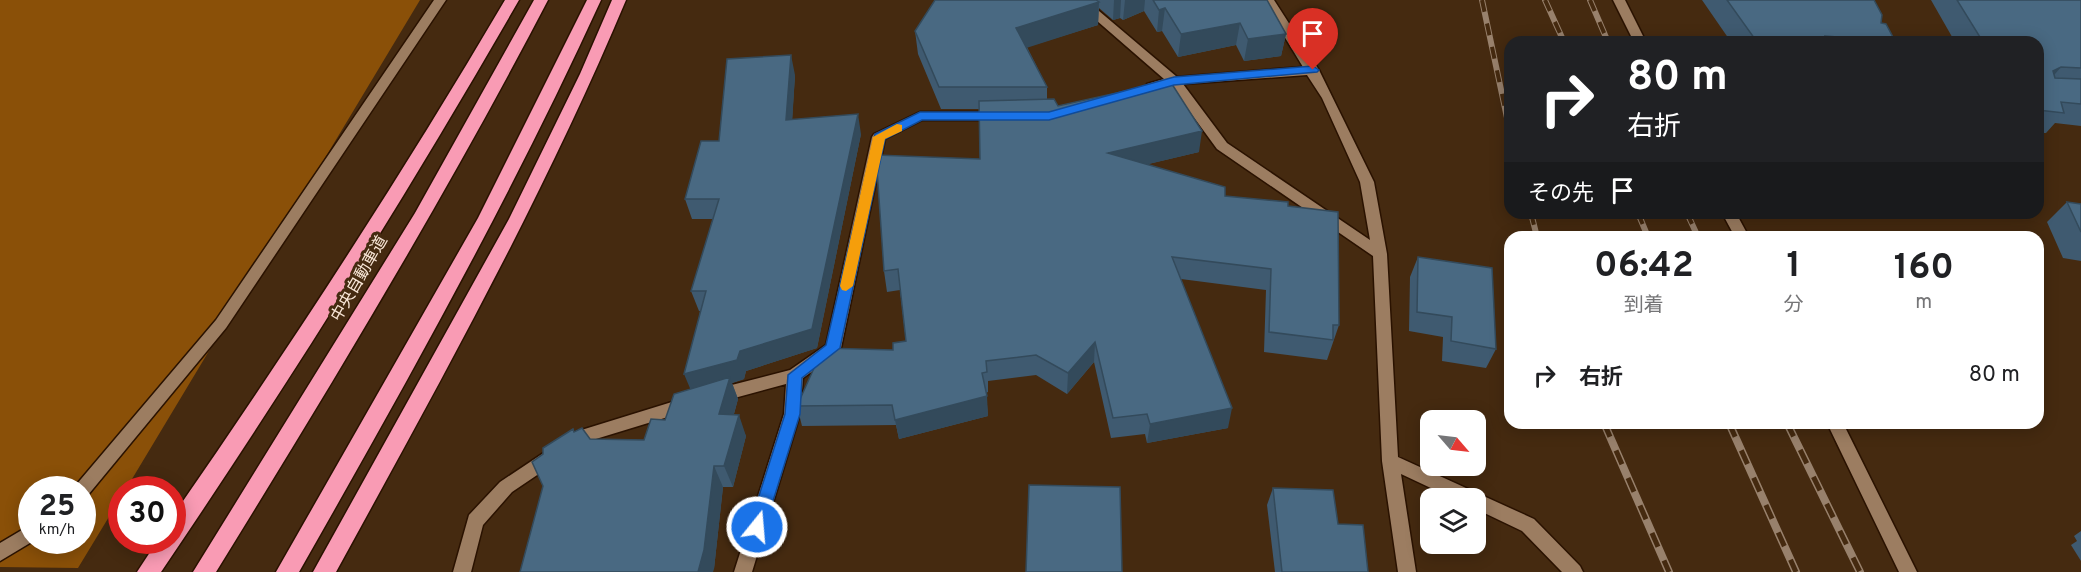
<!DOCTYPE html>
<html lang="ja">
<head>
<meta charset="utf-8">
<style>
  body { margin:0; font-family:Overpass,"Noto Sans JP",sans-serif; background:#f2f2f2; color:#202124; height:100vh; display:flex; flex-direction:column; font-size:22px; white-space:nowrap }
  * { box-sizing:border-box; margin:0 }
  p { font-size:20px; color:#757577 }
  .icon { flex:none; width:33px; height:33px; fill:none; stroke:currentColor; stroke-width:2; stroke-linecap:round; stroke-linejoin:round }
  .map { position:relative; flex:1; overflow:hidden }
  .drawer { position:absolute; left:1504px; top:231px; width:540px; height:198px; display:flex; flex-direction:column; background:#fff; border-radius:18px; box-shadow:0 3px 15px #0003 }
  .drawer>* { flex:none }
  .guide { position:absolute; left:1504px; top:36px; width:540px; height:183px; border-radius:18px; box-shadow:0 3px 15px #0003; background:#202124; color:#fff; overflow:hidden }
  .needle { width:39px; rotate:118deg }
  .controls { position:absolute; left:1420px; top:410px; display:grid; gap:12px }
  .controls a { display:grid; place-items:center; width:66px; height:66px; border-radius:12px; background:#fff; box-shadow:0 3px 15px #0003; font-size:30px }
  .speed { position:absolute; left:18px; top:476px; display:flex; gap:12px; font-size:30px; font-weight:700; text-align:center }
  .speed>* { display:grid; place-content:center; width:78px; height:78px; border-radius:50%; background:#fff; box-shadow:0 3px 15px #0003; line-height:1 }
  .speed small { font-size:15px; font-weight:400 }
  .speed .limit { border:9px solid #d22; background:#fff; color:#111 }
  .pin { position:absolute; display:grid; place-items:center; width:51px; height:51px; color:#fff; margin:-62px -26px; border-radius:50% 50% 50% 0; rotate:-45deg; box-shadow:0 0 6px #0007 }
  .pin .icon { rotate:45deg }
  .me { position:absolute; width:66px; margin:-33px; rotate:17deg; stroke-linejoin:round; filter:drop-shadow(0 0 4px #0008) }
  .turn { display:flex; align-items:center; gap:21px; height:126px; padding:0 24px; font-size:27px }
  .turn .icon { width:78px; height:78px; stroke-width:2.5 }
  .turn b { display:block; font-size:42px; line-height:51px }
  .then { display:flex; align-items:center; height:57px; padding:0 24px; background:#0003; gap:12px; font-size:22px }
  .eta { display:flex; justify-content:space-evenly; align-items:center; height:102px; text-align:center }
  .eta b { font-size:36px; font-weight:700; line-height:42px }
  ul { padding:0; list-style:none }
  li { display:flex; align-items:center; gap:18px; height:84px; padding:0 24px }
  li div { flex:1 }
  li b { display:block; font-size:22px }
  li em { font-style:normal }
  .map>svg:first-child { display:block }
  .forest { fill:#8a5008; fill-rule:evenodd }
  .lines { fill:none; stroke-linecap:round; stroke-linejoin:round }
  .minor-casing { stroke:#2a1200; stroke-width:3 }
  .motorway-casing { stroke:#2a1200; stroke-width:3 }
  .minor { fill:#9c7d61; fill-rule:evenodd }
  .motorway { fill:#f99bb4; fill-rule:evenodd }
  .rail-far1-casing { stroke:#98816c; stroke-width:6 }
  .rail-casing { stroke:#98816c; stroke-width:8 }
  .rail-far1 { stroke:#452a10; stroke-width:4; stroke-dasharray:12; stroke-linecap:butt }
  .rail { stroke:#452a10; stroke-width:5; stroke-dasharray:15; stroke-linecap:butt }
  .wall { fill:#3f5a70 }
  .shaded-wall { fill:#334a5b }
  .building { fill:#496982; stroke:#334a5b; stroke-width:1.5 }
  .route { fill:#1a73e8; stroke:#114b97; stroke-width:1.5 }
  .slow { fill:#f59e0b }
  .labels { text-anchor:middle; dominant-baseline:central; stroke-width:6; stroke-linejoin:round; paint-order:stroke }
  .street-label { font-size:16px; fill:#fae8d9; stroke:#452a10 }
</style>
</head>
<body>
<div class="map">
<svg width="2081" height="572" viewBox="0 0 2081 572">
  <rect width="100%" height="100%" fill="#452a10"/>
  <path class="forest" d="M0 0H420L126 489H122L121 497 78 568 0 567ZM32 489H82V540H32Z"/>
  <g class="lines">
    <g class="minor-casing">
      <path id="minor" d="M434 0H446L226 328 88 495 82 497V489H74L76 485 216 320Z
        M1073 0H1086L1177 77 1303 67 1262 0H1274L1319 70 1374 182 1387 254 1398 457 1534 519 1580 566 1583 572H1562L1522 531 1476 509V498H1452L1401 474 1416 572H1398L1382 461 1373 256 1217 149 1171 86 1152 91 1147 90V84L1164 79ZM1307 75 1322 98 1360 182 1370 240 1227 143 1183 84Z
        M1613 0H1625L1646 42H1634Z
        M920 112H997L1004 116 997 120H922L885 139 841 348 839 352 803 378 800 414 752 572H734L784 414 786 384 716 403 710 401 708 396 710 391 716 389 790 370 826 345 872 137 874 134Z
        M1722 213H1736L1749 237H1735Z
        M688 397 694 399 696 404 694 409 586 442 512 492 483 525 471 572H453L469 515 500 482 575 432Z
        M1827 423H1843L1917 572H1899Z
        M32 524V540H35L0 561V543Z"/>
    </g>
    <g class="motorway-casing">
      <path id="motorway" d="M505 0H519C407 195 287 386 161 572H137L158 540H172V517C289 348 401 177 505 0Z
        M534 0H548C446 196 332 384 216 572H193L415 213Z
        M587 0H601C511 197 406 384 299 572H276L478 218Z
        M612 0H626C543 198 439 384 336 572H313L509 219 580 74Z"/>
    </g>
    <use href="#minor" class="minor"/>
    <use href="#motorway" class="motorway"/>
    <g class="rail-far1-casing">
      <path id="rail-far1" d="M1482 0 1510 132
        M1545 0 1564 42
        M1590 0 1608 42
        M1531 213 1537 237
        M1638 213 1648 237
        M1687 213 1698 237"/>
    </g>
    <g class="rail-casing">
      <path id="rail" d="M1604 423 1669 572
        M1729 423 1796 572
        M1787 423 1860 572"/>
    </g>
    <use href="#rail-far1" class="rail-far1"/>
    <use href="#rail" class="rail"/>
  </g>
  <path class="wall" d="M935 0H1267L1286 34 1281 56 1244 61 1236 45 1178 57 1162 31 1157 32 1144 11 1123 20 1120 18 1113 20 1099 8 1098 25 1027 47 1047 87V100L1058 106 1199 152 1148 164 1225 196 1288 206 1339 325 1327 360 1264 352 1266 290 1181 279 1228 428 1147 443 1145 434 1111 438 1094 362 1067 394 1036 375 988 381V392L986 393 988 416 899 439 896 425 802 426 797 406 893 350 906 341 900 290 887 292 884 271 980 159 979 109H941L918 54 915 31Z
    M1702 0H1874L1881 23 1895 41 1731 42Z
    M1931 0H2081V126L2055 123 2046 133H2038V42H1955Z
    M795 75 792 120 861 134 817 348 746 371 744 379 732 383 738 399 734 414 746 436 733 487H723L714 569 574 432 590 439 644 440 665 420 690 389 700 311H699L691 291 713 219H692L685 199 719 141Z
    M2067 202 2081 204V261L2063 258 2047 222Z
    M1418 257 1496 349 1486 368 1442 361 1443 337 1409 331 1410 277Z
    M1273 488 1338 524 1368 572H1275L1267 505Z
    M2081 531V561L2071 545 2077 541 2074 536Z"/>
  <path class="shaded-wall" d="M1114 0H1121L1120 18 1113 20Z
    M1125 0H1145L1144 11 1123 20Z
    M1099 2 1098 25 1017 51 1016 28Z
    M1165 8 1162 31 1157 32 1159 10Z
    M1240 23 1236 45 1178 57 1181 34Z
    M1286 34 1281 56 1244 61 1248 39Z
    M791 55 795 75 791 141 786 120Z
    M2061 67 2044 87 2053 71Z
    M858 114 861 134 817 348 746 371 744 379 732 383 738 399 728 435 692 393 684 374 740 351Z
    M1202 131 1199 152 1107 174 1108 153Z
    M1095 342 1094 362 1067 394 1068 373Z
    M987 396 988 416 899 439 895 420Z
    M1232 408 1228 428 1147 443 1150 424Z
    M739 415 746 436 733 487 724 466Z
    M714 466 723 487 714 569 713 572H698Z"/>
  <path class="building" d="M935 0H1096L1099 2 1016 28 1047 87H939L915 31Z
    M1153 0H1267L1286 34 1248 39 1240 23 1181 34 1165 8 1159 10Z
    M1727 0H1874L1882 15 1881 23 1886 24 1895 41 1825 36 1827 42H1757Z
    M1957 0H2081V68L2061 67 2053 71 2055 78 2081 79V104L2061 102 2064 113 2038 110V42H1983Z
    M791 55 786 120 858 114 812 329 740 351 737 360 684 374 706 291H691L719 199H685L701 141H719L727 59Z
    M1170 81 1202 131 1108 153 1225 187V196L1288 202V206L1338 212 1339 325H1333V340L1269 332 1271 269 1172 257 1232 408 1150 424 1147 414 1113 418 1095 342 1068 373 1036 355 986 361 987 372 982 373 987 396 895 420 892 405 797 406 823 348 893 350V343L906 341 898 269 884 271 876 155 980 159 979 101 1054 99 1058 106Z
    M2067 202 2081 204V232Z
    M1418 257 1492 268 1496 349 1451 341 1452 317 1417 312Z
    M730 377 719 414 739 415 724 466H714L704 550 698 572H520L543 486 532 462 543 454V448L573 429 574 432 582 428 590 439 644 440 651 419 665 420 674 394Z
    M1029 485 1120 487 1122 572H1026Z
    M1273 488 1333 490 1338 524 1363 525 1368 572H1282Z"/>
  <path class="route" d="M1313 66 1319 70 1317 72 1174 85 1049 120H922L885 139 840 348 802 378 800 414 765 527 762 532 757 534 751 532 749 527 785 414 788 375 826 345 875 134 920 112H1049L1174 77Z"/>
  <path class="slow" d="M897 124 902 125V131L885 139 853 286 846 291 842 290 840 286 873 137Z"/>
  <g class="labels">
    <g class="street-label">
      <text transform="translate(360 279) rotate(-60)">中央自動車道</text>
    </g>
  </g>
</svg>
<div class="controls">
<a><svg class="needle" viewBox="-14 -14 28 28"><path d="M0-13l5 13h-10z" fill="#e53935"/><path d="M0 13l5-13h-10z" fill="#757577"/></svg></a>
<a><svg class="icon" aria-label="layers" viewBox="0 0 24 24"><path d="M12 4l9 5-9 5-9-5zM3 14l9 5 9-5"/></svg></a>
</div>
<div class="speed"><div>25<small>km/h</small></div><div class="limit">30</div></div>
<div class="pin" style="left:1313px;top:70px;background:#d93025"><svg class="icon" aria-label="arrive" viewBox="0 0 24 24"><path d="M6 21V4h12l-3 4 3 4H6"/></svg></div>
<svg class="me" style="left:757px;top:527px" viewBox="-20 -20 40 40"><circle r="17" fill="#1a73e8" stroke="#fff" stroke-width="3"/><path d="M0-11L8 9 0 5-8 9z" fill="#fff"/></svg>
<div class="guide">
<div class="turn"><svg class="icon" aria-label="right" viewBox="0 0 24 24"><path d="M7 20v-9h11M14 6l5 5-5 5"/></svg><div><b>80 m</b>右折</div></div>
<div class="then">その先<svg class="icon" aria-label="arrive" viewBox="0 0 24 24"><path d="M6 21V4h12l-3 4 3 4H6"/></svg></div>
</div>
<section class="drawer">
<div class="eta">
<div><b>06:42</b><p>到着</p></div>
<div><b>1</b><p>分</p></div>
<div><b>160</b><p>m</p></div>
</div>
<ul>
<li><svg class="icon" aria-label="right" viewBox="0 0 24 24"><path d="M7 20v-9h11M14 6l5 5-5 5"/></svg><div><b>右折</b></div><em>80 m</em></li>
</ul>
</section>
</div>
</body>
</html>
